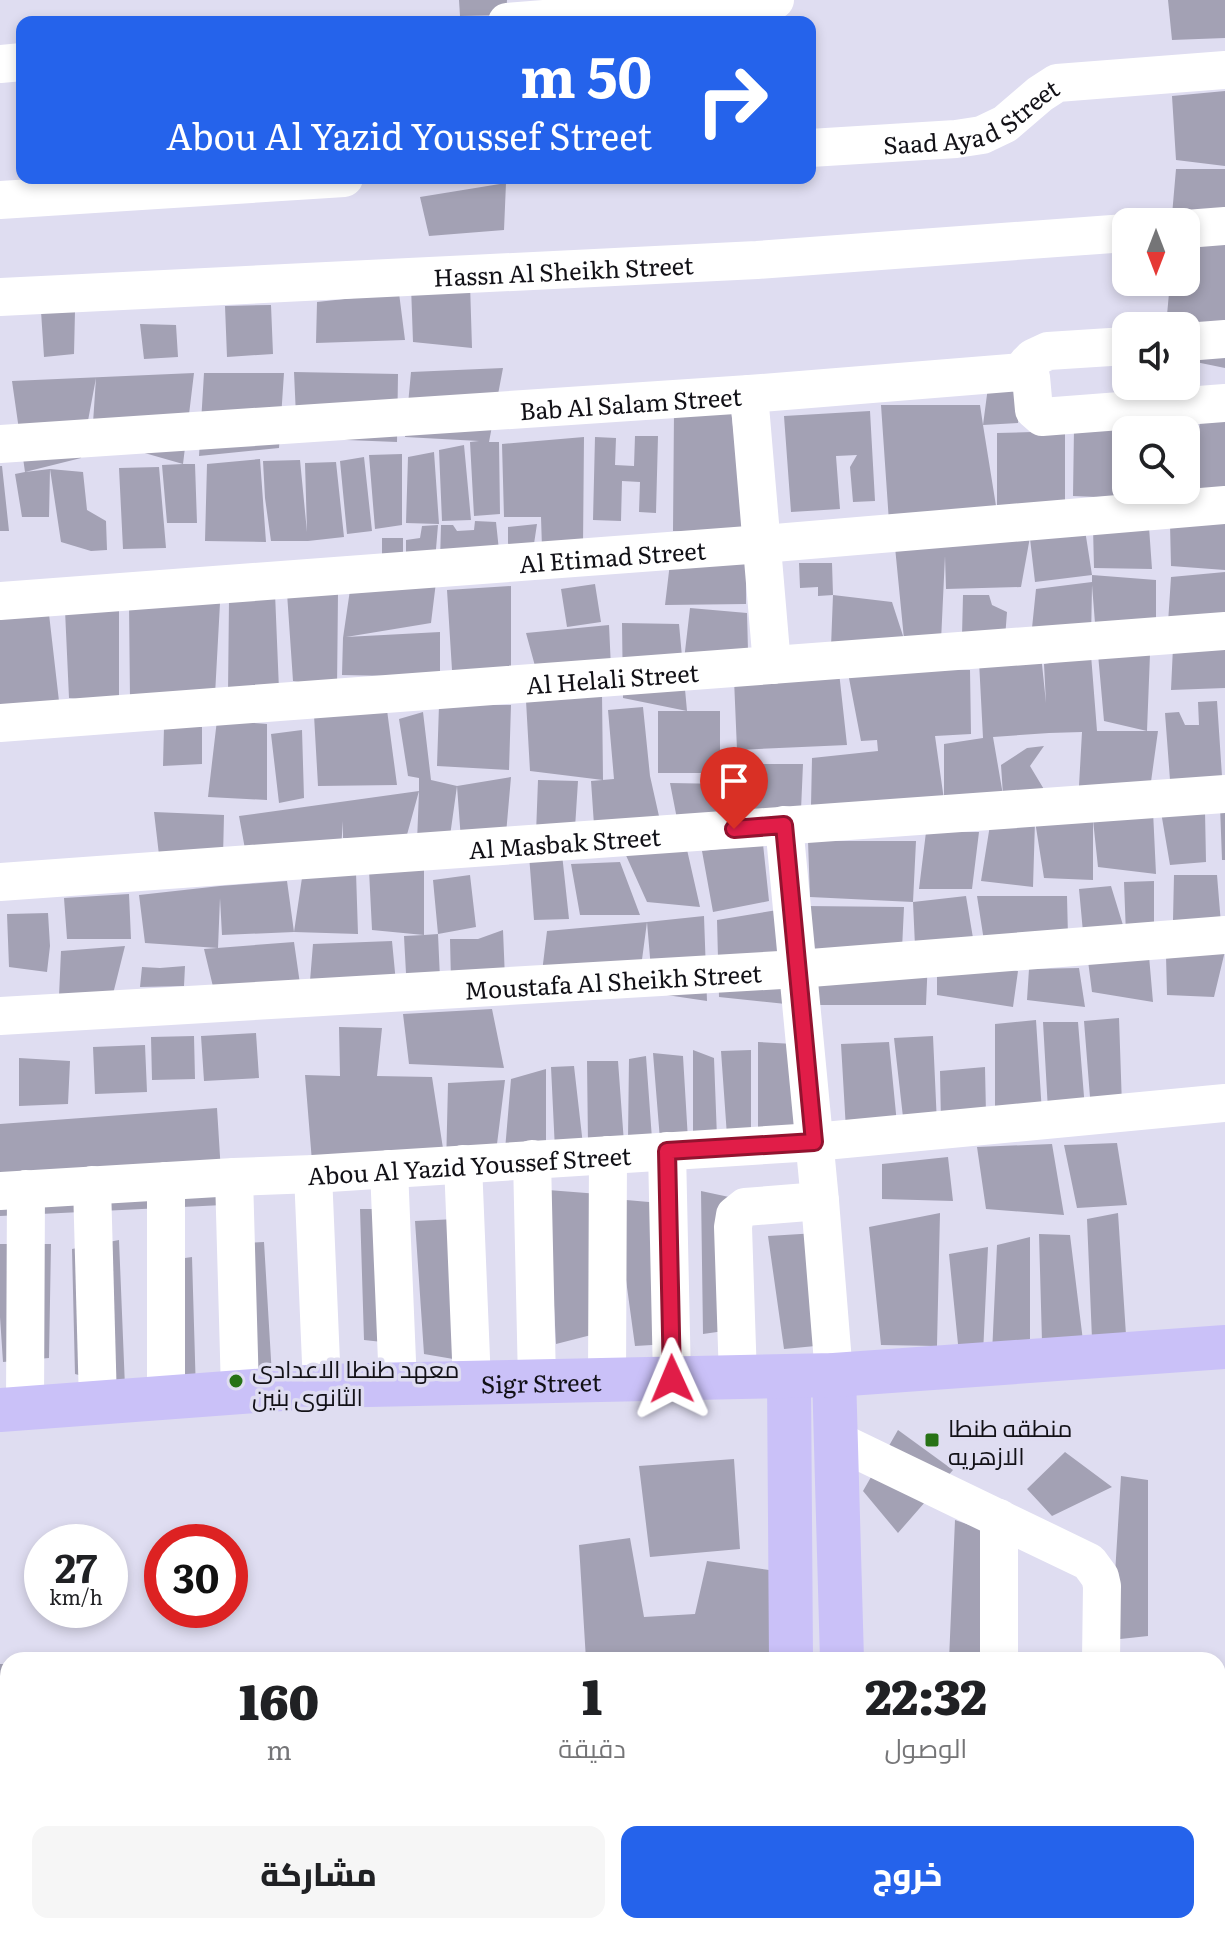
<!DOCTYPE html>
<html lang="ar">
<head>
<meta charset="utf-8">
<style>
  body { margin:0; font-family:Literata,Cairo,serif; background:#f6f6f6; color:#202124; direction:rtl; height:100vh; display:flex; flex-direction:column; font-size:30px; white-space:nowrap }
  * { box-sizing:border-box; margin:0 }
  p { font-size:26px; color:#757577 }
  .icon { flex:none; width:44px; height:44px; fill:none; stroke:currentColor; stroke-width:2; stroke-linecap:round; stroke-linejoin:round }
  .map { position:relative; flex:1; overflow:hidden; direction:ltr }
  .details { position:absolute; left:0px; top:1652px; width:1226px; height:282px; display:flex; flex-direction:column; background:#fff; border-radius:24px 24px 0 0; box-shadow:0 4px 12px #0003; direction:rtl }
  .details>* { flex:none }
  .hud { position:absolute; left:16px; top:16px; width:800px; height:168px; border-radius:16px; box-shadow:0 4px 12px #0003; direction:rtl; background:#2563eb; color:#fff; overflow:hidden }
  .needle { width:52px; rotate:180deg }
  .controls { position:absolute; left:1112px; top:208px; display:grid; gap:16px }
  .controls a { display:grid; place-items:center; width:88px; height:88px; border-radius:16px; background:#fff; box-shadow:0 4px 12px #0003; font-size:40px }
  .speed { position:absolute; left:24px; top:1524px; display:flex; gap:16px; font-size:40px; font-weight:700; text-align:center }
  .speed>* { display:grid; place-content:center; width:104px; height:104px; border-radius:50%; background:#fff; box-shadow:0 4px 12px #0003; line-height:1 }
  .speed small { font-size:20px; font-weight:400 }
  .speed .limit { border:12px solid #d22; background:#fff; color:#111 }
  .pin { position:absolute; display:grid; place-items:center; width:68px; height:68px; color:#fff; margin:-82px -34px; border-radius:50% 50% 50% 0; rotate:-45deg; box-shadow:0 0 8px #0007 }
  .pin .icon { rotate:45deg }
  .me { position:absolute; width:88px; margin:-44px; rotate:359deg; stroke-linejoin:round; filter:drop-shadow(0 0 6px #0008) }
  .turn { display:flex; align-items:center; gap:28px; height:168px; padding:0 32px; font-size:36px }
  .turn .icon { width:104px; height:104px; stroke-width:2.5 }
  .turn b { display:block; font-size:56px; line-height:68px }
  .eta { display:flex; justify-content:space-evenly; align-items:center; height:136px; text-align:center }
  .eta b { font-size:48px; font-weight:800; line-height:56px }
  .action { display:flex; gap:16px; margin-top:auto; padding:16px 32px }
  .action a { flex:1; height:92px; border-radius:16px; background:#2563eb; color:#fff; font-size:32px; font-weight:800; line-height:92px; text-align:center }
  .action a+a { background:#f6f6f6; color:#202124 }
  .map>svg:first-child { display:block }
  .building { fill:#a3a1b4 }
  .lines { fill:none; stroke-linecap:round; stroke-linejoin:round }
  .minor { stroke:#fff; stroke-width:38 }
  .major { stroke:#cac1f8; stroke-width:44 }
  .route-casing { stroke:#92132f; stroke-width:20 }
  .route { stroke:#e11d48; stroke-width:14 }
  .poi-dot { fill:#277216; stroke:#dfddf1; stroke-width:3 }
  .labels { text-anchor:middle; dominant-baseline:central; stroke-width:7; stroke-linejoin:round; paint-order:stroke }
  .street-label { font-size:24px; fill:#121117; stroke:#dfddf1 }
  .poi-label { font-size:24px; fill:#121117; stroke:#dfddf1; text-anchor:start }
</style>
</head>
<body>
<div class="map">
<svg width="1225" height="1933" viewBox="0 0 1225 1933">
  <rect width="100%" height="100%" fill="#dfddf1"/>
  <path class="building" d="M459 0H507L506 15 460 16Z
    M1168 0H1225V38L1172 40Z
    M1225 91V166L1176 160 1172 96Z
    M1176 169H1225V215H1172Z
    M506 183 504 230 429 236 420 197Z
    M1225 240V368L1186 360V326H1166L1170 282H1186V242Z
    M470 284 472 348 413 342 411 286Z
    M399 293 405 340 316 343 317 302Z
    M271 305 273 354 227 357 225 306Z
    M41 311H75L74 354 44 357Z
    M140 324 176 325 178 357 144 359Z
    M503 368 489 442H499L500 514 474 516 470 442 479 441 405 437 411 372Z
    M294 372 398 374 397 442 297 438Z
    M1025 372 1018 423 983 425 997 512 889 522 881 405H980L983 425 988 387Z
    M194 373 183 464H195L197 523H167L162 465 183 464 92 438 96 378 81 458 25 472 50 469 83 472 87 510 106 521 107 550 91 551 61 542 50 469 49 517H22L15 474 25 472 12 381Z
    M204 373H284L279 448 199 456Z
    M731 410 746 533 673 531 674 412Z
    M870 411 875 501 853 502 850 467 857 455 836 456 840 509 791 512 784 416Z
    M1225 417V498L1192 492 1200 421Z
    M1144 424V430H1126V490H1144V499L1073 496 1074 428Z
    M1170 426H1191L1188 444H1186V430H1170Z
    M1065 431V508L997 512V433Z
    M635 436H658L656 513 639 512 640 482 622 481 621 521 593 520 595 437 616 438 615 465 634 466Z
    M584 437 583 546 542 548 541 517H504L502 444Z
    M464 445 471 520 442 521 439 450Z
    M434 452 439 524 406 523 408 457Z
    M402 454V525L375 529 369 455Z
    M364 457 372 531 347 534 340 461Z
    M260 459 266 542 205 541 207 464Z
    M300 460 307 532 305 463 336 462 344 537 308 541H271L265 498 263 461Z
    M0 466H2L9 531H0Z
    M159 467 166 548 123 549 119 468Z
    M475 521 496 522 500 560 440 562 441 525H453L457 531 474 530Z
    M1225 523V570L1171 566 1170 524Z
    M537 524 532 557 508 559V527Z
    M438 525 435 561 406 563V540L420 538 422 526Z
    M1093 527H1149L1152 569 1094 568Z
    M1029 530H1085L1092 575 1035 582Z
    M1030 537 1021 587 946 589 945 556 941 641 904 639 895 547Z
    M382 538H403V569H382Z
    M746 555V604L665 605 670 563Z
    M799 563H832L833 595 818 596V587L800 588Z
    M1225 572V620L1168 623 1171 577Z
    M1092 575 1156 580V628L1095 623 1092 585 1091 641 1032 628 1036 589 1092 582Z
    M436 582 431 623 346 637 440 632V677L342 675 343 638 351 583Z
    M595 584 601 622 567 627 561 589Z
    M511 586V684L452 670 447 590Z
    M275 593 279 690 228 693 229 600Z
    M287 593H338L337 689 293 681Z
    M833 595 892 602 904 639 831 647Z
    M963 595H989L992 605 1007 612 1005 638 962 636Z
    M220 603 215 695 130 700 129 604Z
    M119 607V705L69 698 65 610Z
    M690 608 747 613 748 651 684 660Z
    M0 614H49L60 710 0 709Z
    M622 623 679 624 687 711 623 698Z
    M609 625 611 668 535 666 526 633Z
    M1225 642V688L1171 690 1173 647Z
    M1040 645 1046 703 1044 664 1091 655 1097 731H1147L1104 721 1098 654H1150L1147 731H1158L1150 789 1079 786 1082 732 1049 733 993 737 1003 795 1001 765 1027 748 1044 746 1030 766 1048 796 944 800V744L983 738 979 661Z
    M916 669 970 670 971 734 935 736 944 800 811 806 812 758 878 751 877 740 861 741 848 673Z
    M839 672 847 745 737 750 734 679Z
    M525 683 602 693 603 780 530 771Z
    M1217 701 1222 776 1170 780 1165 713 1179 712 1185 725H1199L1198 702Z
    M439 705H511L509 770 437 766Z
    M643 707 650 776 661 825H594L591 781 614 779 608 710Z
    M387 710 397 785 318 786 314 715Z
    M658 711H720V773H658Z
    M423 712 431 780 457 786 511 777 506 834 461 840 457 786 450 836 417 842 419 791 405 842 343 838V821L341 848 245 849 239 816 419 791V778L408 776 399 719Z
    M217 720 267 724V800L208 797Z
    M164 727H202V764L163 766Z
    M302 730 304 798 279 803 271 734Z
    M734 764H803L801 810 737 816Z
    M538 780 578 781 575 828 536 834Z
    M670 783 726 784V819L678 824Z
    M1220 806H1225V860H1222Z
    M1153 811 1156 874 1098 867 1093 820V880L1044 878 1035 821 1033 887 981 881 990 825 1093 816Z
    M1205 811 1206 862 1170 865 1161 812Z
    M154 812 224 815 223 857 159 855Z
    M683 832 700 907 647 902 624 851Z
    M926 832H979L972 889H919Z
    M808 841H916L913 902 810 897Z
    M763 844 769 901 713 912 702 851Z
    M562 854 569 919 534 920 529 855Z
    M620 862 640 915H580L571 864Z
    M424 869V935L438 934 440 979 407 992 404 936 424 935 372 930 369 870Z
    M303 871 356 872 358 934 294 932 222 935 220 898 218 948 145 943 139 895 220 886 287 881 294 932Z
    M470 875 476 927 438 934 433 880Z
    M1174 875H1217L1221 924 1173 920Z
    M1154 881V932L1126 935 1124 882Z
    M1111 886 1126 935 1083 932 1079 889Z
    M129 894 131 939H67L64 898Z
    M966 896 974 944 915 946 913 902Z
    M977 896H1067L1068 937 984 941Z
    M805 906 904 907 902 949 809 968Z
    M777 910 786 1004 719 997 717 920Z
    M48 913 50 946 47 972 9 967 7 914Z
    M704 916 707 1001 653 993 647 922Z
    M647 922 637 997H539L547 931Z
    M503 930 505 979 451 981 450 939H478Z
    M392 941 396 983 310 981 313 944Z
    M294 942 302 998 215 995 204 949Z
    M125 946 112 998 59 996 61 951Z
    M1225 951 1214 997 1167 995 1166 956Z
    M1087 953 1149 956 1153 1002 1092 992Z
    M937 957 1018 971 1013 1007 937 995Z
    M928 958 926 1005H815L812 979Z
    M185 966 184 986 140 987 142 967 160 968Z
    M1079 968 1085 1007 1027 1000 1029 969Z
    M492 1009 504 1068 409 1064 403 1014Z
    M1119 1018 1122 1106 1091 1110 1084 1021Z
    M1036 1020 1042 1113 995 1118V1024Z
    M1043 1022H1078L1085 1109 1048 1110Z
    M339 1027 382 1028 377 1076 432 1077 446 1168 448 1083 505 1080 494 1168 313 1174 305 1075 340 1076Z
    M256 1033 259 1078 204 1081 201 1036Z
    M194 1036 195 1079 152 1080 151 1037Z
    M933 1036 937 1124 904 1126 894 1038Z
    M758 1042 794 1044 796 1136 758 1130Z
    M889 1042 897 1124 846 1130 841 1044Z
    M145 1045 147 1092 95 1094 93 1047Z
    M693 1050 714 1058 717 1138 693 1139Z
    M751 1050V1133L727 1136 721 1051Z
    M653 1053 683 1056 688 1140H660Z
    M646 1056 652 1139H628L629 1059Z
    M19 1058 70 1061 68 1104 19 1106Z
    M587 1061H618L624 1143 588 1144Z
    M574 1066 583 1145 555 1150 551 1067Z
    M985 1067 986 1115 941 1122 940 1071Z
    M546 1069V1148L505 1150 511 1079Z
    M217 1108 223 1205 0 1216V1124Z
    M1117 1143 1127 1205 1077 1208 1064 1145Z
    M1052 1144 1064 1215 986 1209 977 1147Z
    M948 1157 953 1201 882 1199V1164Z
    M548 1190 599 1194V1333L556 1344Z
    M701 1191 729 1197 731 1330 703 1334Z
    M615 1199 660 1203 669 1344 635 1346Z
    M360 1209H406L410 1345 364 1340Z
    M940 1213 937 1346 881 1345 869 1227Z
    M1118 1213 1126 1335 1092 1339 1087 1219Z
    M456 1219 465 1361 424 1354 415 1221Z
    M817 1233 826 1345 784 1349 768 1236Z
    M1039 1234 1070 1235 1084 1349 1042 1342Z
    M1030 1237V1346L992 1354 997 1245Z
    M119 1240 125 1387 75 1374 72 1249Z
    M264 1242 273 1393 226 1389 229 1244Z
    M0 1244H51L49 1358 3 1362 0 1317Z
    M988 1247 983 1354H959L949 1254Z
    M192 1257 196 1393 152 1391 149 1263Z
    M898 1430 953 1470 898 1533 863 1491Z
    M1065 1452 1112 1487 1052 1516 1027 1489Z
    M734 1459 740 1549 650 1557 639 1466Z
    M1121 1476 1148 1480V1636L1111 1640Z
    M955 1520 999 1535V1660H949Z
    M630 1538 644 1617 695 1614 707 1561 769 1570 771 1660H586L579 1545Z
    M0 1664H8V1750H0Z
    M1218 1735H1225V1933H1139L1138 1926H1218Z
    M423 1926H650V1933H424Z
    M696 1926H742L743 1933H696Z"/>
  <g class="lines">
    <g class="minor">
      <path d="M507 22 775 0"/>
      <path d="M0 64 22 62"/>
      <path id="s1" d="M810 148 956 139 982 135 1005 124 1040 94 1057 83 1225 70"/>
      <path d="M0 200 344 178"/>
      <path d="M1186 229 1225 226"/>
      <path id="s2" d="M0 297 757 260 1126 233"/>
      <path d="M1186 342 1225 339"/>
      <path d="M1025 372 1027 364 1033 358 1048 351 1126 346"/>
      <path d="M749 394 772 665"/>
      <path id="s3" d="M0 444 749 394 1021 372 1031 377 1034 410 1042 417 1225 403"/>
      <path id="s4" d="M0 601 762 544 1225 505"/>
      <path id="s5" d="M0 723 1225 631"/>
      <path d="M784 825 820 1201 834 1375"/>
      <path id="s6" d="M0 882 1225 794"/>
      <path id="s7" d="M0 1016 798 969 1225 935"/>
      <path d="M667 1151 672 1379"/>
      <path d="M532 1159 537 1381"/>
      <path d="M463 1164 472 1383"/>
      <path d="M389 1169 398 1385"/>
      <path d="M313 1174 322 1386"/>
      <path d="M234 1177 240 1391"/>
      <path d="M166 1181V1397"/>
      <path d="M92 1185 98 1402"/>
      <path id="s8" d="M0 1191 234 1177 313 1174 814 1142 1225 1103"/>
      <path d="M738 1378 733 1227 735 1215 745 1207 820 1201"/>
      <path d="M607 1380 608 1155"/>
      <path d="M25 1408 26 1189"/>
      <path d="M836 1440 1089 1562 1100 1577 1102 1586 1101 1660"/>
      <path d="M999 1518V1660"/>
      <path d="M0 1729 8 1728"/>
      <path d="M190 1926V1933"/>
      <path d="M403 1926V1933"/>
      <path d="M672 1926V1933"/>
      <path d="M0 1929 54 1926"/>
    </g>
    <g class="major">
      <path d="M834 1375 842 1660"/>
      <path d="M789 1377 791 1660"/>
      <path id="s9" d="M0 1410 322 1386 834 1375 1225 1347"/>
      <path d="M796 1926V1933"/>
      <path d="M849 1926 850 1933"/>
    </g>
  </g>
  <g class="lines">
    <g class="route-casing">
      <path id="route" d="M672 1379 667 1151 814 1142 784 825 734 829"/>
    </g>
    <use href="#route" class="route"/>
  </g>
  <g class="poi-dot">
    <circle cx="236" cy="1381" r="8"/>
    <rect x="924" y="1432" width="16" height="16" rx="4"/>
  </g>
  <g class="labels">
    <g class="street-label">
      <text stroke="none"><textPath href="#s1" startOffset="168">Saad Ayad Street</textPath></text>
      <text stroke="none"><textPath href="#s2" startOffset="564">Hassn Al Sheikh Street</textPath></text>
      <text stroke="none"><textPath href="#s3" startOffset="632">Bab Al Salam Street</textPath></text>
      <text stroke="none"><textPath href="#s4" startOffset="614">Al Etimad Street</textPath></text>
      <text stroke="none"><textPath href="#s5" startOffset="614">Al Helali Street</textPath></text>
      <text stroke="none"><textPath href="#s6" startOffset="566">Al Masbak Street</textPath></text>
      <text stroke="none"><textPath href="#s7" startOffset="614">Moustafa Al Sheikh Street</textPath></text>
      <text stroke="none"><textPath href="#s8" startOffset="470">Abou Al Yazid Youssef Street</textPath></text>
      <text stroke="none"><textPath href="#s9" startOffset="542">Sigr Street</textPath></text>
    </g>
    <g class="poi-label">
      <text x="252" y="1367">معهد طنطا الاعدادى<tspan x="252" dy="28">الثانوى بنين</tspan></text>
      <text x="948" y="1426">منطقه طنطا<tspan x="948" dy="28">الازهريه</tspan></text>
    </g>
  </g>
</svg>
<div class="controls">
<a><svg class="needle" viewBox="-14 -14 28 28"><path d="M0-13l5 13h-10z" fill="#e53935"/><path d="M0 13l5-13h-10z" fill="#757577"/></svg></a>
<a><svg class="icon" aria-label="sound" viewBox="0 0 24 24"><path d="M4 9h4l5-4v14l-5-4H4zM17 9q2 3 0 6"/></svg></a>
<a><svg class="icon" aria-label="search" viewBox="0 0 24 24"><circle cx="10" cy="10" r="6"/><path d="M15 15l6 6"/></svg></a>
</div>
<div class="speed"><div>27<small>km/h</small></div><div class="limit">30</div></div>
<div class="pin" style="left:734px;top:829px;background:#d93025"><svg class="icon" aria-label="arrive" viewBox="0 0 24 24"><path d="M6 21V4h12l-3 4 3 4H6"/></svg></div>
<svg class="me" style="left:672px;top:1379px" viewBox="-20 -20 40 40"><path d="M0-17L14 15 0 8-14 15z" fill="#e11d48" stroke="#fff" stroke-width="4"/></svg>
<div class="hud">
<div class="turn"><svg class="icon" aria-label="right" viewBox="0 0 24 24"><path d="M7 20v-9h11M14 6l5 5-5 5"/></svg><div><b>50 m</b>Abou Al Yazid Youssef Street</div></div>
</div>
<section class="details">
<div class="eta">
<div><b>22:32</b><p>الوصول</p></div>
<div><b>1</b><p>دقيقة</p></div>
<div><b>160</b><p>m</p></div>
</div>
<div class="action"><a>خروج</a><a>مشاركة</a></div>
</section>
</div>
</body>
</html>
